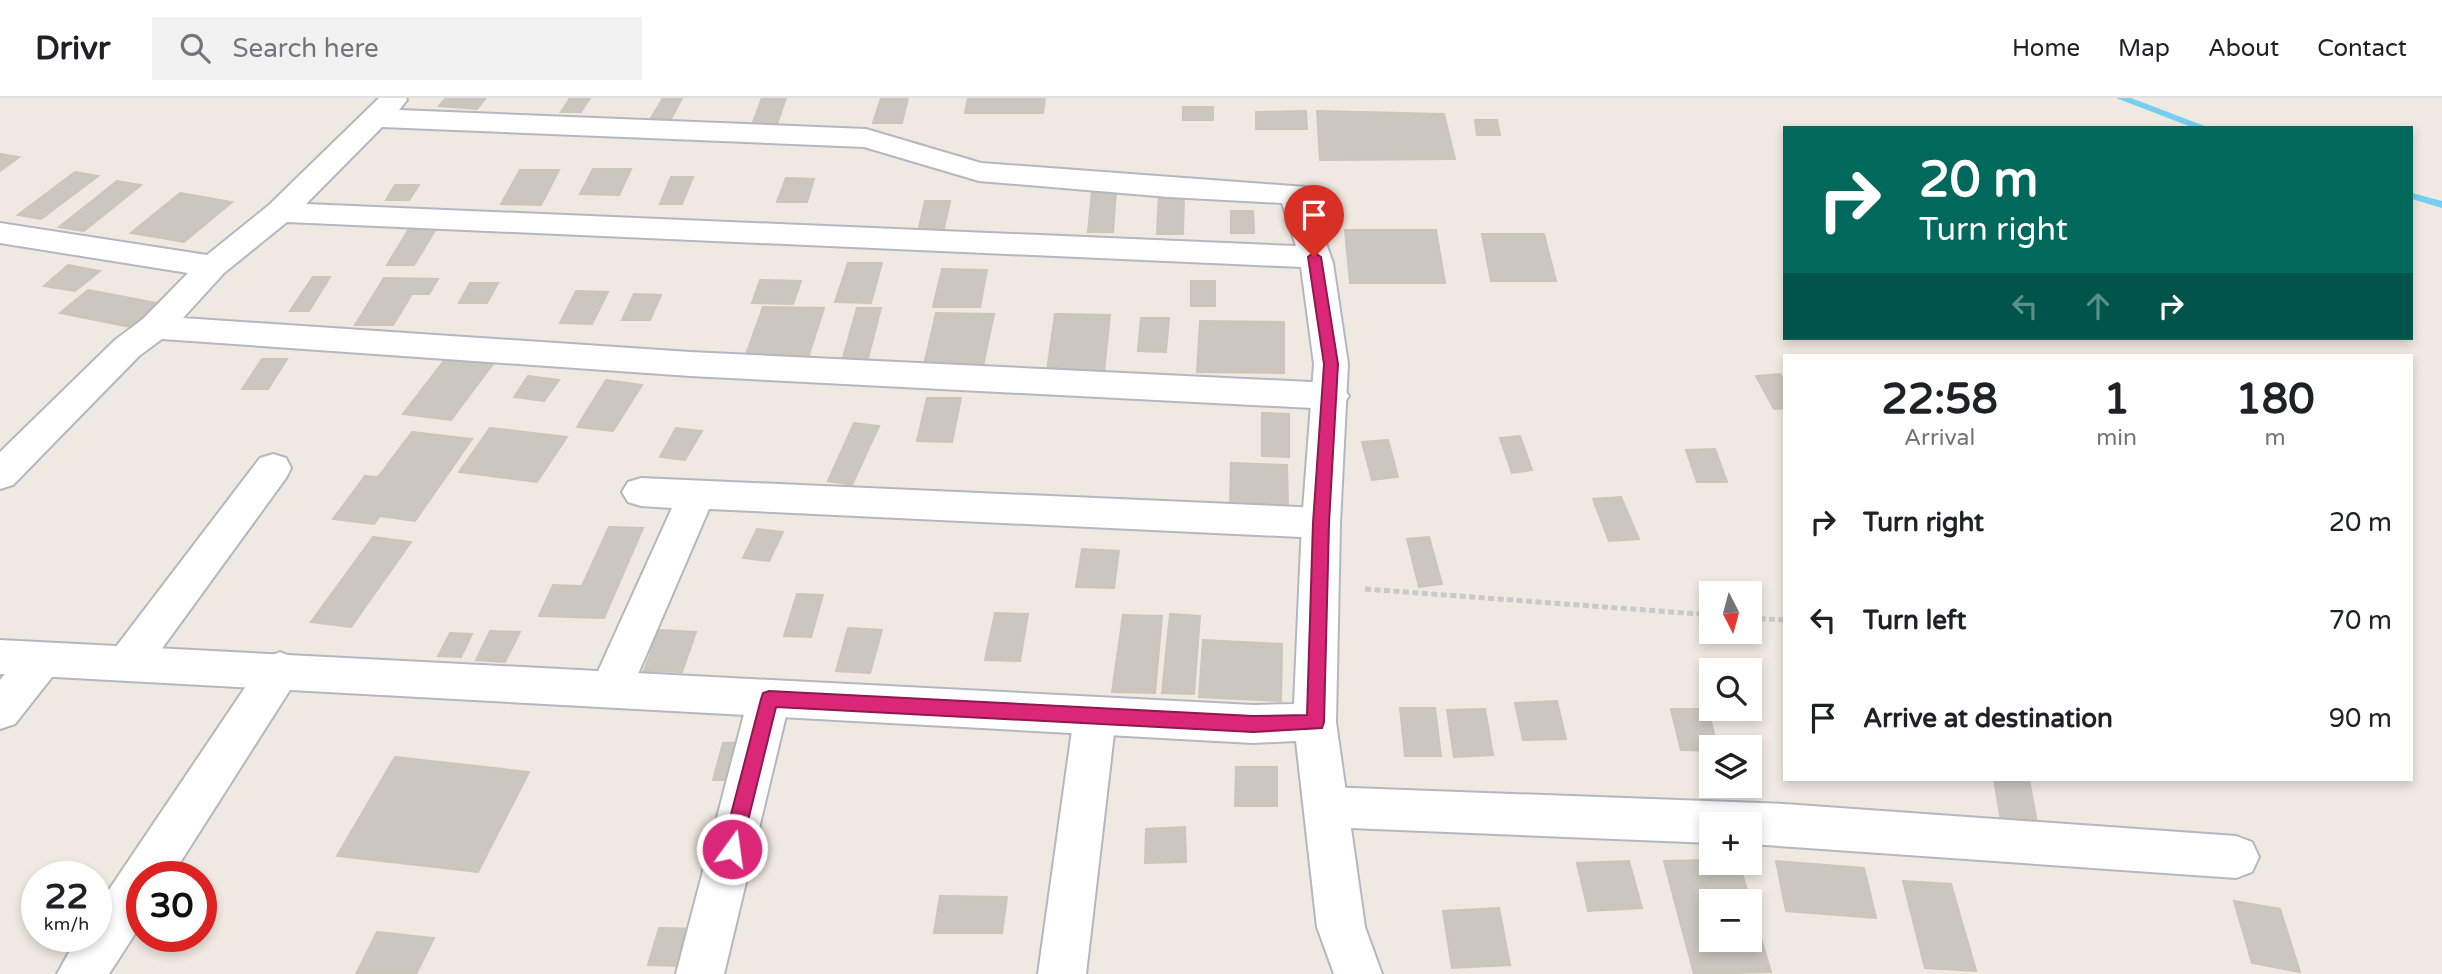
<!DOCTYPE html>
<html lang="en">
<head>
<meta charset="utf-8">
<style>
  body { margin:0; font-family:"Varela Round",sans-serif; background:#f2f2f2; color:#202124; height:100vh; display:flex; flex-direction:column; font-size:26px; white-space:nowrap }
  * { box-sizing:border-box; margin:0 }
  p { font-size:23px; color:#757577 }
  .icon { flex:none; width:38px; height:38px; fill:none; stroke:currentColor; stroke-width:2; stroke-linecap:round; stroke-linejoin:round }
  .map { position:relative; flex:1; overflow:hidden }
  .sheet { position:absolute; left:1783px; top:256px; width:630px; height:427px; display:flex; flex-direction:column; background:#fff; border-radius:0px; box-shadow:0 4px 10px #0003 }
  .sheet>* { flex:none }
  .hud { position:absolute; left:1783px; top:28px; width:630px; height:214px; border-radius:0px; box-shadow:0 4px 10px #0003; background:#00695c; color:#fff; overflow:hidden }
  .needle { width:46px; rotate:174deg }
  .controls { position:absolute; left:1699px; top:483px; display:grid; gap:14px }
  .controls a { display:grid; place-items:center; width:63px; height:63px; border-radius:0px; background:#fff; box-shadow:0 4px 10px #0003; font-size:35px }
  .speed { position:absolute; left:21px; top:763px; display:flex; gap:14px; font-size:35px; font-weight:700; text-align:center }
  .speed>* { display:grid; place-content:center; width:91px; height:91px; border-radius:50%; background:#fff; box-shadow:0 4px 10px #0003; line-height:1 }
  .speed small { font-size:18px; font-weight:400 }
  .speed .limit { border:10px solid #d22; background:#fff; color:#111 }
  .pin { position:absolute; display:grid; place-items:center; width:60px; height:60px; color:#fff; margin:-72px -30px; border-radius:50% 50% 50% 0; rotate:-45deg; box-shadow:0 0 7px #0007 }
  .pin .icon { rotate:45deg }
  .me { position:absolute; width:77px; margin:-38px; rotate:14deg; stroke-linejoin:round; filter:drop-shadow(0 0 5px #0008) }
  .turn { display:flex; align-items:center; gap:24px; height:147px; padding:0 21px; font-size:32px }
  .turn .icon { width:91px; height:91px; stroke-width:2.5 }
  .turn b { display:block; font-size:49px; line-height:60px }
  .lanes { display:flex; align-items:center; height:66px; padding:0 21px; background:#0003; justify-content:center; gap:35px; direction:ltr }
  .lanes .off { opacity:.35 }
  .eta { display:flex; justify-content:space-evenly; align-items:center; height:119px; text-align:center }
  .eta b { font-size:42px; font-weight:700; line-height:49px }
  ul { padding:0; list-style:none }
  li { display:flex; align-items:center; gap:21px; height:98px; padding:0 21px }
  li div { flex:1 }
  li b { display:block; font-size:26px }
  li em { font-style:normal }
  header { display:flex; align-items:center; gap:42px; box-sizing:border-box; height:98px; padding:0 35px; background:#fff; border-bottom:2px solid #e0e0e0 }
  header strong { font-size:33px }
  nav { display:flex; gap:38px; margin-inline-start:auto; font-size:24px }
  .search { width:490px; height:63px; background:#f2f2f2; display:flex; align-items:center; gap:18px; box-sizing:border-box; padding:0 24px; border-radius:0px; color:#757577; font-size:26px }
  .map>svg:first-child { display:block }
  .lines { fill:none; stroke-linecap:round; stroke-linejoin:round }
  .stream { fill:#75cff0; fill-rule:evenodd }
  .building { fill:#cbc7bf; stroke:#cbc5ba; stroke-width:2; fill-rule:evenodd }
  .street-casing { stroke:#b4b7c1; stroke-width:4 }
  .secondary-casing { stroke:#b4b7c1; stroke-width:4 }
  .path { stroke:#c9c9c9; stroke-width:5; stroke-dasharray:6 3.5; stroke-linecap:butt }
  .street { fill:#fff; fill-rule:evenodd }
  .secondary { fill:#fff; fill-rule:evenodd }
  .route { fill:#db2777; stroke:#8e194d; stroke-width:2 }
</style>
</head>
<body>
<header>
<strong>Drivr</strong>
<div class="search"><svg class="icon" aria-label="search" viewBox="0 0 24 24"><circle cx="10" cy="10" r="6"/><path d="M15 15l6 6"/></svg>Search here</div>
<nav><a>Home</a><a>Map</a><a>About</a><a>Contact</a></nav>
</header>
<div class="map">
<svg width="2442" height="876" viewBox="0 0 2442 876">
  <rect width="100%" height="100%" fill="#efe9e1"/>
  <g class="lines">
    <path class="stream" d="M2116 0H2131L2210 30H2194Z
      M2412 95 2442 103V110L2412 101Z"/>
  </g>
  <path class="building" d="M446 0H486L477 11 439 8Z
    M570 0H590L581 14H561Z
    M663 0H682L671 21 651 20Z
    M762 0H786L777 26 752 27Z
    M881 0H908L902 25H873Z
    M968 0H1045L1043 15H965Z
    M1183 9H1213V22H1183Z
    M1306 13 1307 31H1256V14Z
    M1317 13 1444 16 1455 61 1320 62Z
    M1475 22H1497L1500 37H1477Z
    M0 56 19 59 0 73Z
    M593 71H631L619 97 580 96Z
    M520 72H559L541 107 501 106Z
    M75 74 98 78 41 121 18 117Z
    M671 79H693L682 106H660Z
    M786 80 814 81 807 104H777Z
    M117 83 141 87 84 133 59 129Z
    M395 87H419L409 102H386Z
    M1092 93H1116L1113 134H1088Z
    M180 95 232 104 184 144 131 135Z
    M1159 95H1184L1183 136H1157Z
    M925 103H950L944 130H919Z
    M1231 113H1253L1254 135H1231Z
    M409 131H436L414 167H387Z
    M1345 132H1436L1445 185H1350Z
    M1482 136H1544L1556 183H1491Z
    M848 165H882L871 205 835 204Z
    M68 167 100 173 75 193 44 188Z
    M942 171 987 172 980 209H933Z
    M313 179H330L309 213H290Z
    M384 180 438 181 429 196H412L393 227H355Z
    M760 182 801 183 793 206 752 205Z
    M1191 183H1215V208H1191Z
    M470 185H498L487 205H459Z
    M88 192 157 205 130 229 60 215Z
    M576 193 608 194 592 226 560 225Z
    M634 196 661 197 650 222H622Z
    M763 209 824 210 806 266 743 265Z
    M857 210H881L867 264 842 263Z
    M936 215 994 216 983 268 924 267Z
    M1055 216 1110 217 1104 274 1047 273Z
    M1141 220H1169L1166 254 1138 253Z
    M1200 223 1284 224V275L1197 274Z
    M446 260 493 266 451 322 403 316Z
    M262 261H287L268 291H242Z
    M1780 276 1785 286V310L1774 311 1756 278Z
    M528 278 559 282 544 303 514 299Z
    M606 282 642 287 613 333 577 329Z
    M927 300H961L952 344 917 343Z
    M1262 315 1289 316V359L1262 358Z
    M854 325 879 328 852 387 828 383Z
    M490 330 567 339 537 384 459 374Z
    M676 330 702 333 685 362 660 359Z
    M412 334 472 341 415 423 380 418 374 426 333 421 365 378 378 379Z
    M1520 338 1532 372 1512 375 1500 340Z
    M1388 342 1398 379 1372 382 1362 344Z
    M1715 351 1727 384H1697L1686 352Z
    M1231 365 1287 367 1288 409H1230Z
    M1621 399 1639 441 1609 443 1593 401Z
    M609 429 643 430 604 520 539 518 553 487 582 488Z
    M757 431 783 434 769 463 743 460Z
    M373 439 411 444 351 529 311 524Z
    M1429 439 1442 486 1419 489 1407 441Z
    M1082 451 1119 453 1114 490 1076 489Z
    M797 496 823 497 811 539 784 538Z
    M995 515 1028 516 1020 563 985 562Z
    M1170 516 1200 518 1194 596 1162 595Z
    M1123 517 1162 518 1155 595 1112 594Z
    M848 530 882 532 870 575 836 573Z
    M659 532 696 534 682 574 644 573Z
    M490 533 520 534 505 564 476 562Z
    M450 535 472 536 461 559 438 558Z
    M1203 542 1282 546 1281 603 1199 599Z
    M1557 603 1566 641 1523 642 1515 605Z
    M1400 610H1435L1441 658H1405Z
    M1485 611 1493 657 1454 659 1447 612Z
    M1671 611H1708L1717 649H1712V653L1681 652Z
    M755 644 746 682H713L723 645Z
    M395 659 529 674 478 774 337 758Z
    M1236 669H1277V708H1235Z
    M1994 681H2029L2038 730 2001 723Z
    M1185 729 1186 764 1145 765 1146 731Z
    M1712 762V765H1739L1771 874 1694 876 1664 763ZM1712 803H1750V842H1712Z
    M1629 763 1642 810 1588 813 1577 765Z
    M1776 763 1864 770 1876 820 1786 813Z
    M1903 783 1951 786 1976 873 1925 870Z
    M940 798 1007 799 1002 835H934Z
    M2234 803 2280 811 2300 874 2252 865Z
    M1499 810 1510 867 1452 870 1443 813Z
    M659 830 701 831 689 868 648 867Z
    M377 834 434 840 416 876H356Z"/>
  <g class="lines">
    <g class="street-casing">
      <path id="street" d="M379 0H406L407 2 399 12 866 31 981 65 1306 89 1333 165 1348 266 1343 274 1331 278 1319 274 1314 266 1301 169 287 124 224 175 183 220 690 254 1331 285 1343 289 1349 298 1343 307 1331 311 690 278 162 241 139 258 13 387 0 391V354L115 242 143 221 188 175 0 145V125L207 157 269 107ZM382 29 864 49 979 83 1169 99 1282 105 1296 148 306 106Z
        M273 356 286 360 291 370 286 380 142 578 127 583 112 578 106 566 112 554 260 360Z
        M641 380 1321 410 1335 415 1340 425 1335 435 1321 440 709 411 626 604 611 609 596 604 590 591 672 410 641 408 628 404 622 394 628 384Z
        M41 545 56 550 62 562 56 574 15 626 0 631V582L26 550Z
        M280 554 295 560 301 572 295 584 171 779H142V825L109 876H57L78 838H96V811L265 560Z
        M769 583 784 588 790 601 724 876H676L748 601 754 588Z
        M1095 600 1110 605 1116 618 1086 876H1038L1074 618 1080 605Z
        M1326 689 1784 706 2236 738 2252 744 2259 759 2252 774 2236 780 1750 746V726H1712V745L1326 729 1310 723 1304 709 1310 695Z"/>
    </g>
    <g class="secondary-casing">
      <path id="secondary" d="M1331 254 1343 258 1348 266 1340 425 1336 624 1365 829 1382 876H1334L1317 829 1296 643 1253 645 0 576V542L1253 607 1294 606 1302 425 1314 266 1319 258Z"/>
    </g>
    <path class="path" d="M1365 491 1712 517
      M1750 520 1785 522"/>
    <use href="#street" class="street"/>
    <use href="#secondary" class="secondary"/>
  </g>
  <path class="route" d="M1314 154 1321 159 1338 266 1329 425 1324 624 1322 630 1253 634 776 609 741 751 738 757 732 760 725 757 722 751 761 601 763 595 769 593 1253 618 1307 617 1313 425 1324 266 1308 159Z"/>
</svg>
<div class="controls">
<a><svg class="needle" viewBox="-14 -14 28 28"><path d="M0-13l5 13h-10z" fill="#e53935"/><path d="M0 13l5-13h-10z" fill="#757577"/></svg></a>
<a><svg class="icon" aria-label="search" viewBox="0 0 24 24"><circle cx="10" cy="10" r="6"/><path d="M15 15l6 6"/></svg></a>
<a><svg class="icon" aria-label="layers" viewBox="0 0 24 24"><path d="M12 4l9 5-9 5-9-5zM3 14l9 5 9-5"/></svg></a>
<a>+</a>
<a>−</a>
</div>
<div class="speed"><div>22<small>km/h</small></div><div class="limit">30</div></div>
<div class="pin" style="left:1314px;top:159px;background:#d93025"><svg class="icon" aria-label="arrive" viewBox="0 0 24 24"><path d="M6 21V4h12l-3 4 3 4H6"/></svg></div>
<svg class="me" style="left:732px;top:751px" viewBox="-20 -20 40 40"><circle r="17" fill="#db2777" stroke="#fff" stroke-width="3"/><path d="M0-11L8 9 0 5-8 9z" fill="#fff"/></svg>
<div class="hud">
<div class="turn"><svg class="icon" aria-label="right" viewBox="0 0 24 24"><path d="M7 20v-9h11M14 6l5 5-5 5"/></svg><div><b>20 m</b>Turn right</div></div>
<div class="lanes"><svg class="icon off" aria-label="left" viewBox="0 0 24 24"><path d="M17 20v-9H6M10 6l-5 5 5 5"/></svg><svg class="icon off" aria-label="ahead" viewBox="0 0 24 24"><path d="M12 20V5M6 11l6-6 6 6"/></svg><svg class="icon" aria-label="right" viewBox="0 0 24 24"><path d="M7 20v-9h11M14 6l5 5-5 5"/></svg></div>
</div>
<section class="sheet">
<div class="eta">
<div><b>22:58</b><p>Arrival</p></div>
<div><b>1</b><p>min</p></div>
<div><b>180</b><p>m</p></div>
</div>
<ul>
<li><svg class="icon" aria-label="right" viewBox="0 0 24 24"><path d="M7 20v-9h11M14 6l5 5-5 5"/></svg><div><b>Turn right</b></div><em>20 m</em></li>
<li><svg class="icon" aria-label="left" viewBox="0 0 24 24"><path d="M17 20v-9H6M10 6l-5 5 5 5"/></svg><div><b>Turn left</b></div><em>70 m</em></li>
<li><svg class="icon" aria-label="arrive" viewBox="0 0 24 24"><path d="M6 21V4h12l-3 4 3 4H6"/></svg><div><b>Arrive at destination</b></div><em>90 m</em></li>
</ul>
</section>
</div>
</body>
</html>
